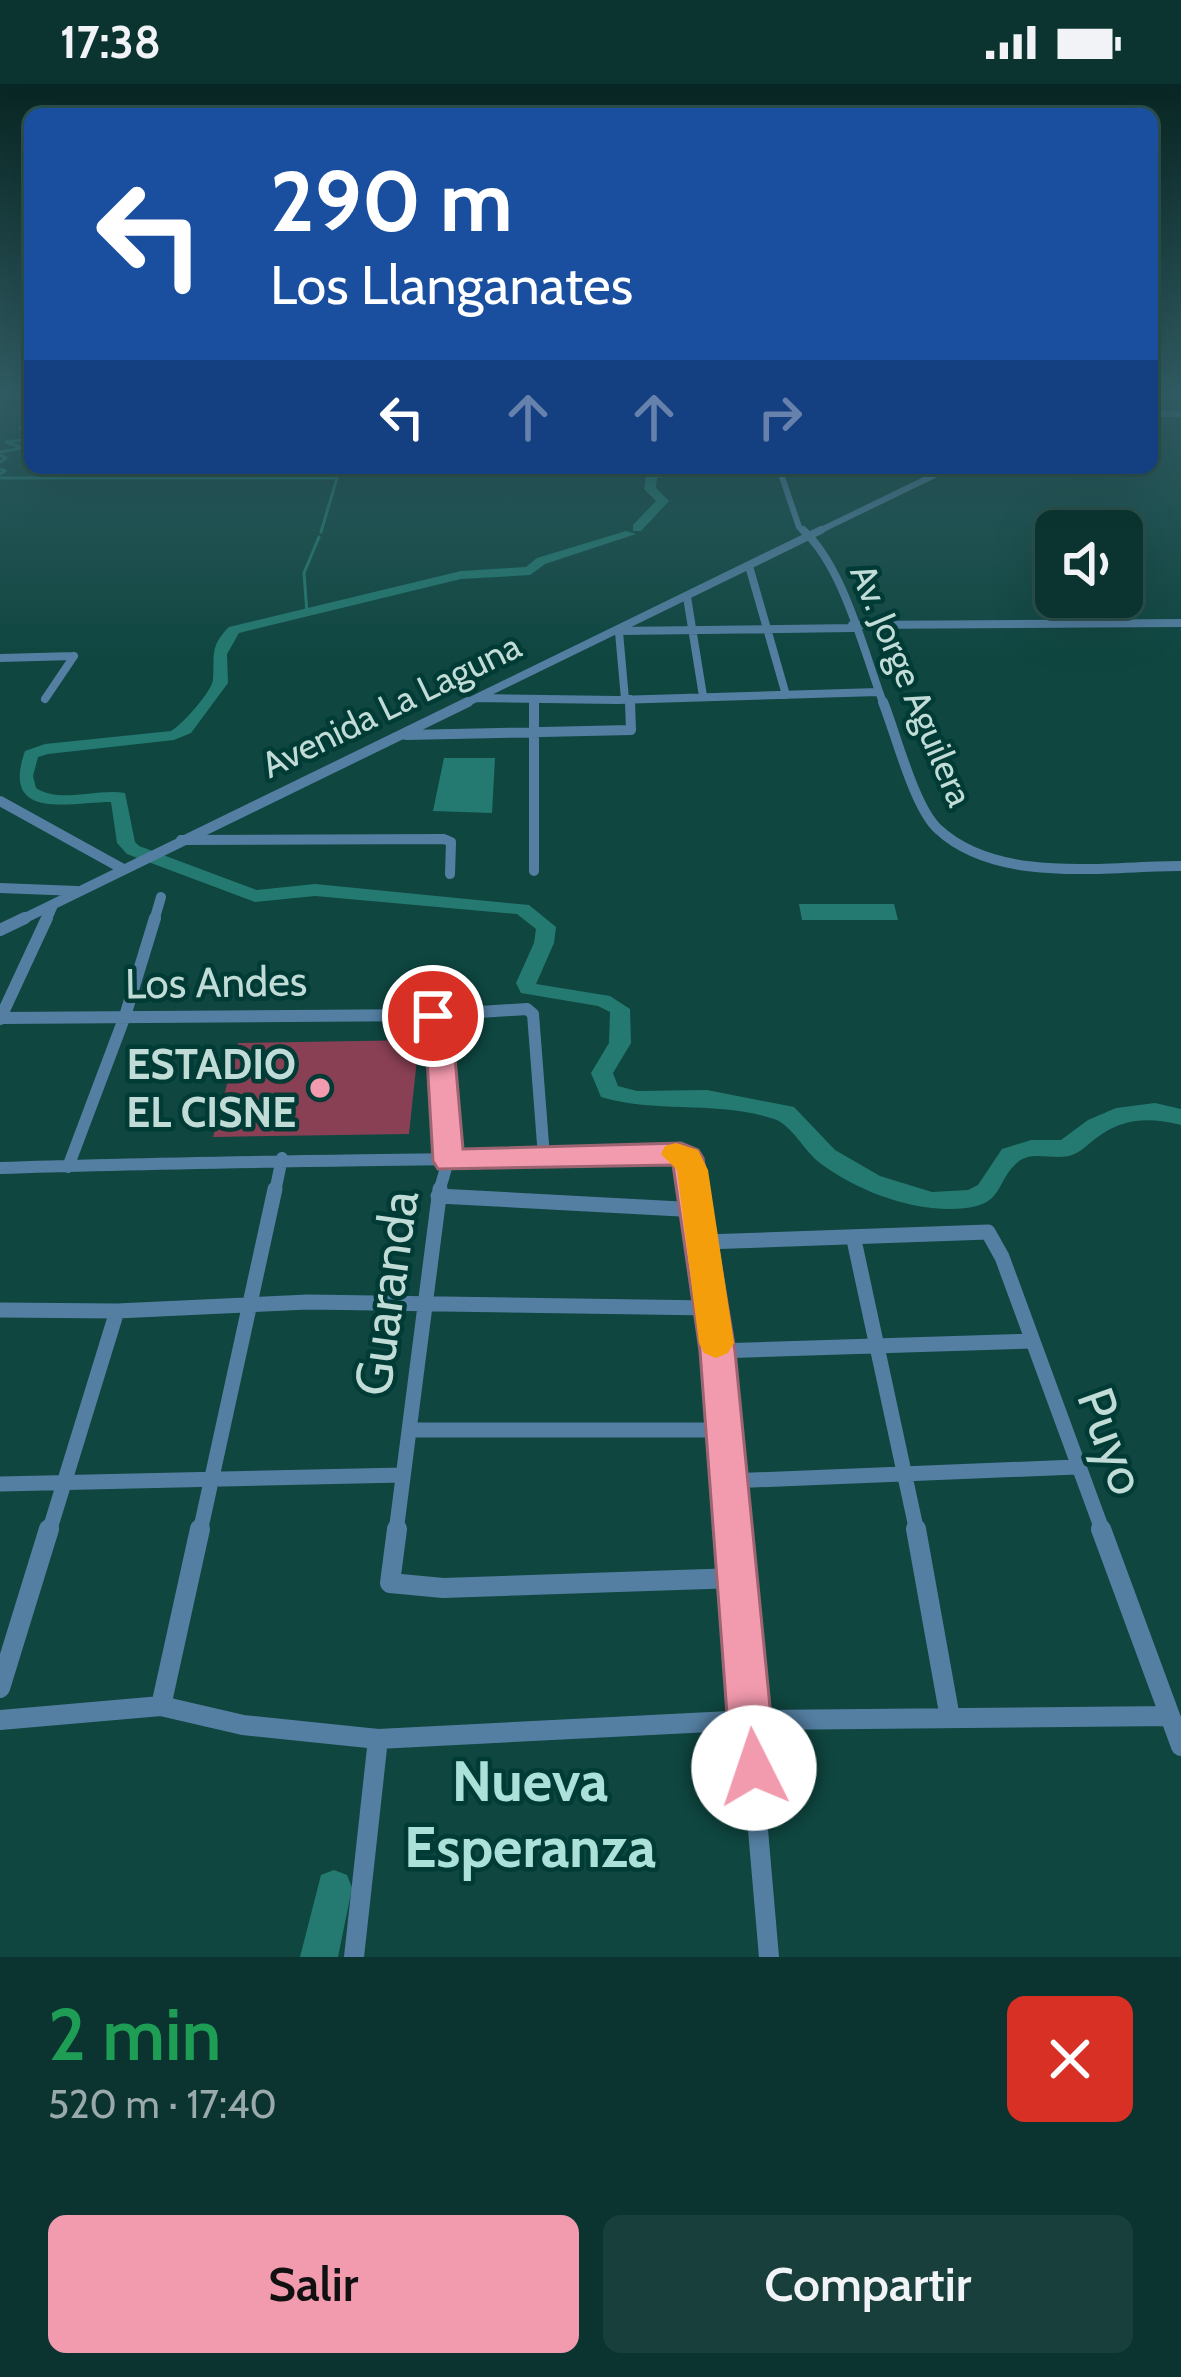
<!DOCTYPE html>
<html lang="es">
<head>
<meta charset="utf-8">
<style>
  body { margin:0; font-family:Cabin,sans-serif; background:#193f3c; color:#f1f3f6; height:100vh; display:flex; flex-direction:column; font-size:45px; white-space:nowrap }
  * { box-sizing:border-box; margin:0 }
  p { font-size:39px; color:#9aaaab }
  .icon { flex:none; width:66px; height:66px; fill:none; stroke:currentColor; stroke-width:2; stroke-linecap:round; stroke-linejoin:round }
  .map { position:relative; height:1873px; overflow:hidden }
  .side { display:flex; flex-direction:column; background:#0b3430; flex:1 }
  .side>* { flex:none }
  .top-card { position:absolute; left:24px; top:24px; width:1134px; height:366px; border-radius:18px; box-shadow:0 12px 48px #0002,0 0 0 3px #2b4f4c; background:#1a4fa0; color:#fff; overflow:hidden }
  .controls { position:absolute; left:1035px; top:426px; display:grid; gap:24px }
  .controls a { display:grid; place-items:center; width:108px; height:108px; border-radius:18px; background:#0b3430; box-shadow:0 12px 48px #0002,0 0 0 3px #2b4f4c; font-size:60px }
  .pin { position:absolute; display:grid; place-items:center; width:102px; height:102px; color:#fff; margin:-51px; border:6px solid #fff; border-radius:50%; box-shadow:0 3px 12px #0007 }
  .me { position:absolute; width:132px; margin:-66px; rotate:356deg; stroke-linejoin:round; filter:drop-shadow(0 0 9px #0008) }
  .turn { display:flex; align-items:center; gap:42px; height:252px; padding:0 48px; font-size:54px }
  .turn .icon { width:156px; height:156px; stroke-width:2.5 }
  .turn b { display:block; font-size:84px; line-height:102px }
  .lanes { display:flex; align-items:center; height:114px; padding:0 48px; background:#0003; justify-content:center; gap:60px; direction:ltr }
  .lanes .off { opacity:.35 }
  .round { display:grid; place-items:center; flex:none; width:126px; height:126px; border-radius:18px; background:#193f3c }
  .headline { display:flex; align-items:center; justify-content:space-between; height:204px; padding:0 48px }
  h1 { font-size:72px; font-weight:600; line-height:90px; color:#1e9e55 }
  .action { display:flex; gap:24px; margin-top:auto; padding:24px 48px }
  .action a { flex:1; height:138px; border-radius:18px; background:#f29aae; color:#111; font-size:48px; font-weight:600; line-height:138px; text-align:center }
  .action a+a { background:#193f3c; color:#f1f3f6 }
  .status { display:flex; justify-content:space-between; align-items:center; height:84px; padding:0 60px; background:#0b3430; direction:ltr }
  .status svg { height:33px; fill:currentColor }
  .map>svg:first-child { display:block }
  .green { fill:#894054 }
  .water { fill:#247a70 }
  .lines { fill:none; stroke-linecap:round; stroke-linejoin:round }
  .stream { stroke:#247a70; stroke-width:3 }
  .river { fill:#247a70; fill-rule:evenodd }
  .minor-far5 { stroke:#547fa2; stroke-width:6 }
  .minor-far4 { stroke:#547fa2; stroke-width:8 }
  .minor-far3 { stroke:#547fa2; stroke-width:10 }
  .minor-far2 { stroke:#547fa2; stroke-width:12 }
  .minor-far1 { stroke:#547fa2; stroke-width:15 }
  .minor { stroke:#547fa2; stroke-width:20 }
  .route { fill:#f29aae; stroke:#9d6471; stroke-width:3 }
  .slow { fill:#f59e0b }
  .poi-dot { fill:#f29aae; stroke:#003b36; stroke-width:4.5 }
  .labels { text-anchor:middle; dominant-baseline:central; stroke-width:9; stroke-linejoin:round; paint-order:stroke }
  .far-street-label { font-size:36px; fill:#c1dbd7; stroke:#003b36 }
  .street-label { font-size:42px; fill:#c1dbd7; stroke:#003b36 }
  .poi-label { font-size:42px; font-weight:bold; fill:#c1dbd7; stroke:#003b36; text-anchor:end }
  .near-street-label { font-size:51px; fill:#c1dbd7; stroke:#003b36 }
  .near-quarter-label { font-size:57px; font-weight:bold; fill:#abe1d9; stroke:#003b36 }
</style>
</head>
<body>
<div class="status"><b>17:38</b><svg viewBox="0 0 49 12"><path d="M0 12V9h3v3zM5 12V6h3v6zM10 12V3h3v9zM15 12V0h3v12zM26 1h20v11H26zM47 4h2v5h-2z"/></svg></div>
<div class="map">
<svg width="1181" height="1873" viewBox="0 0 1181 1873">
  <rect width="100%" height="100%" fill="#0f4640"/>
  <path class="green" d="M419 956 409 1050 213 1053 238 959Z"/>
  <path class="water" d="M444 674H495L492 729 433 727Z
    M799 820H894L898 836H802Z"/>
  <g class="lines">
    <path class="stream" d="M30 340 20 344 30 351
      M0 368 22 364 6 358 30 355
      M0 371 6 374 0 378
      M0 385 5 387 0 390
      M0 394H337L321 448
      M307 530 304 489 319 453"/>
    <path class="river" d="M671 384H684L690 390 657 394 656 404 669 417 641 447H633V441L656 417 644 405 646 391 674 387Z
      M626 447 636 450 545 480 530 491 461 495 239 549 227 570 228 599 191 649 174 656 48 670 38 673 33 692 36 704C60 720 97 704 125 709L135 758 139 762 257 806 315 800 529 821 556 843 554 859 536 900 610 912 630 925 631 959 613 989 618 1002 637 1007 707 1006 794 1023 835 1066 880 1092 932 1108 968 1106 978 1101 1002 1065 1031 1056H1061L1088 1036 1116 1024 1155 1019 1181 1025V1041C1153 1034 1127 1033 1102 1050 1092 1056 1083 1067 1072 1071 1055 1077 1032 1066 1018 1078 996 1096 1004 1120 966 1124 918 1130 858 1108 820 1079 804 1067 792 1041 774 1035 717 1016 658 1030 601 1013L591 989 609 959 610 928 598 922 521 909 516 899 534 859 536 845 517 830 315 812 255 818 127 770 117 759 111 718C70 718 0 738 25 667L45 660 171 647C182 641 212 607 213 596 215 571 209 563 229 543L461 487 526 483 537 474Z
      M334 1786 347 1791 352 1804 338 1873H300L321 1791Z"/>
    <path class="minor-far5" d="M1152 330H1181
      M779 384 799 443 806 449
      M815 449 949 384"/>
    <path class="minor-far4" d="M803 446C844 483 864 569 884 621
      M749 482 786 611
      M687 513 703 612
      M852 541 1181 539
      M616 547 853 544
      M619 548 625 615
      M0 574 74 572
      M477 614 617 616 878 608
      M45 615 74 572
      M630 615V621
      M462 621 821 446"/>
    <path class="minor-far3" d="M883 618C896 650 914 723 938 745 998 801 1107 782 1181 782
      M406 651 631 646 630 618
      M0 717 123 785
      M181 756 444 755 451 758 450 790
      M534 787V618
      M0 804 77 807
      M19 837 468 618
      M46 837 53 821
      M154 837 161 813"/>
    <path class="minor-far2" d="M0 846 25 834
      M433 931 439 939 448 1077 439 1108
      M0 934 433 931 527 925 533 930 544 1073
      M0 935 47 834
      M68 1083 125 932 155 834
      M0 1084C227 1076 454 1077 681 1070L687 1074 692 1108
      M275 1108 282 1074"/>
    <path class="minor-far1" d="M692 1105 717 1267 732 1448
      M438 1112 699 1126
      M854 1156 917 1448
      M704 1158 988 1148 1002 1173 1103 1448
      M0 1226 117 1227 308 1218 711 1224
      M717 1267 1031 1257
      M410 1346H725
      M729 1397 1076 1383
      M0 1400 403 1391
      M49 1448 117 1227
      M200 1448 275 1105
      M396 1448 440 1105"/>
    <path class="minor" d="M397 1445 390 1499 443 1504 737 1494
      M732 1445 769 1873
      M916 1445 950 1634
      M1101 1445 1181 1662
      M0 1604 49 1445
      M161 1622 200 1445
      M0 1636 161 1622 243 1641 378 1655 750 1636 1170 1632
      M354 1873 378 1655"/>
  </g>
  <linearGradient id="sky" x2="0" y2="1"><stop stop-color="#082623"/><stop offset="0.54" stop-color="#315d64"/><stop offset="1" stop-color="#315d64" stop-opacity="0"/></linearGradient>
  <rect width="1181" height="573" fill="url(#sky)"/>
  <path class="route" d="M433 923 443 925 452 939 463 1065 681 1059 698 1066 703 1074 735 1267 776 1684 769 1699 754 1706 738 1699 731 1684 700 1267 673 1081 438 1085 433 1077 425 940 419 932Z"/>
  <path class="slow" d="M676 1059 698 1066 708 1086 734 1259 728 1269 716 1274 704 1269 699 1259 677 1086 661 1070 665 1062Z"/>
  <circle class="poi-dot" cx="320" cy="1004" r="12"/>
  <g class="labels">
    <g class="far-street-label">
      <text transform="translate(912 601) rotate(67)">Av. Jorge Aguilera</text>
      <text transform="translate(391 621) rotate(-26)">Avenida La Laguna</text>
    </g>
    <g class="street-label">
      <text transform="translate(216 898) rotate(-1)">Los Andes</text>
    </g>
    <g class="poi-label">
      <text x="296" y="980">ESTADIO<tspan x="296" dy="48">EL CISNE</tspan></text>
    </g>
    <g class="near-street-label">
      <text transform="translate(386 1209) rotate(-82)">Guaranda</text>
      <text transform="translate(1112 1357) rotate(70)">Puyo</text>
    </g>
    <g class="near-quarter-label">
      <text x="530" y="1696">Nueva<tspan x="530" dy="66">Esperanza</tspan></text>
    </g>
  </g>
</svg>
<div class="controls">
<a><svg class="icon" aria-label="sound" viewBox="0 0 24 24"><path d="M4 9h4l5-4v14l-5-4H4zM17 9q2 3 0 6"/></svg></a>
</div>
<div class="pin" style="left:433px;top:932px;background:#d93025"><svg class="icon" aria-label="arrive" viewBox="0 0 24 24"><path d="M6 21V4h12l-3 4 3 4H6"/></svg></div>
<svg class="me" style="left:754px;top:1684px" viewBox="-20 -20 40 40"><circle r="19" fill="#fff"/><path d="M0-13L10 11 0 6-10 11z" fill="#f29aae"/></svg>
<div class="top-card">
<div class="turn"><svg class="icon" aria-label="left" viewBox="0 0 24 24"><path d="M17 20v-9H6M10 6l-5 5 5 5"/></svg><div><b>290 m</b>Los Llanganates</div></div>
<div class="lanes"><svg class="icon" aria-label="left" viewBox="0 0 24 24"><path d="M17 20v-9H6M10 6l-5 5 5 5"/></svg><svg class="icon off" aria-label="ahead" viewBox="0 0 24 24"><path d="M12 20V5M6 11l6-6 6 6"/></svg><svg class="icon off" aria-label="ahead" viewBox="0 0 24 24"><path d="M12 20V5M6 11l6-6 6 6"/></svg><svg class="icon off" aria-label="right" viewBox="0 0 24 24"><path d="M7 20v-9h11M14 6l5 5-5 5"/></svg></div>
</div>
</div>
<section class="side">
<div class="headline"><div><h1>2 min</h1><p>520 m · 17:40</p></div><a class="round" style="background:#d93025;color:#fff"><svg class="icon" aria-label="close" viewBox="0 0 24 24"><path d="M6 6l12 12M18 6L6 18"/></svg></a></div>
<div class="action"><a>Salir</a><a>Compartir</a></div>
</section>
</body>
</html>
